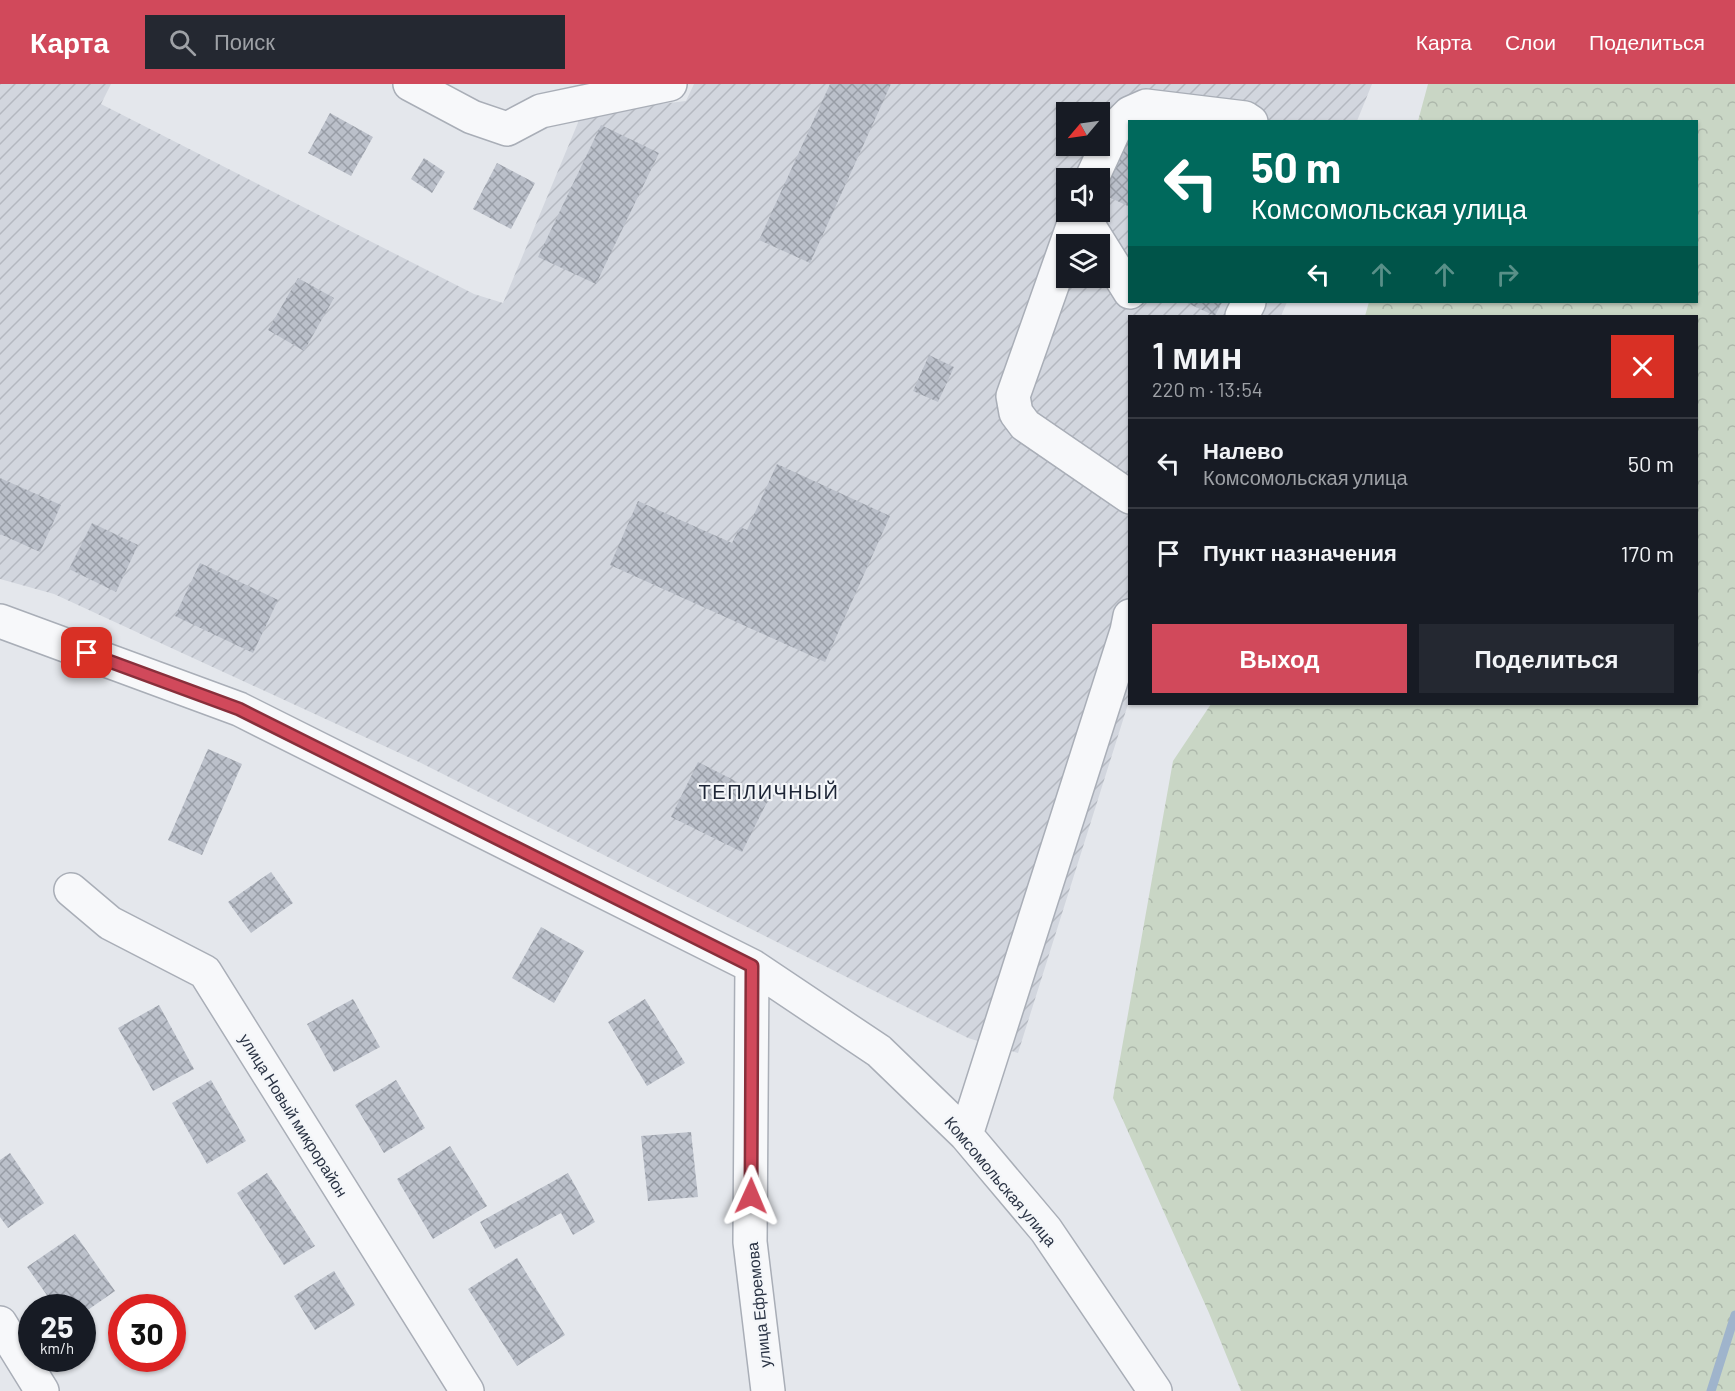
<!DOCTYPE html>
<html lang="ru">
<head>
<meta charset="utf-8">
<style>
  body { margin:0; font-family:Barlow,sans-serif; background:#242831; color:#f1f3f6; height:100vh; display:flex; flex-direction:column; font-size:22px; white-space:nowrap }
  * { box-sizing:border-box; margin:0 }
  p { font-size:20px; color:#9ea1a6 }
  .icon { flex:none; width:33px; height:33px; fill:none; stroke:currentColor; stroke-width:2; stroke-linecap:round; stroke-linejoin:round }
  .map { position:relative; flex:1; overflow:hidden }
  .drawer { position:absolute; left:1128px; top:231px; width:570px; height:390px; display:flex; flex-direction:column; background:#171b24; border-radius:0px; box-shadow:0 2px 4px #0004 }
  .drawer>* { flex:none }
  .guide { position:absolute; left:1128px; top:36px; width:570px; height:183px; border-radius:0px; box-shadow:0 2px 4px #0004; background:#00695c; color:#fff; overflow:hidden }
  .needle { width:39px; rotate:241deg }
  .tools { position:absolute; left:1056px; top:18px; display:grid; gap:12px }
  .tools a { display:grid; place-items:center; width:54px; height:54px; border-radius:0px; background:#171b24; box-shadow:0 2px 4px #0004; font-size:30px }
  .speed { position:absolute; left:18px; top:1210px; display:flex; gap:12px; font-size:30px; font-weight:700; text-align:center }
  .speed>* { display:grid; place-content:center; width:78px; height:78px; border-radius:50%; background:#171b24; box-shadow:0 2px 4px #0004; line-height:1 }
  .speed small { font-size:15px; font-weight:400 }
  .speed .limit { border:9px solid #d22; background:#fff; color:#111 }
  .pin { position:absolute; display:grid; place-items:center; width:51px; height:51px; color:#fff; margin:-26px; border-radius:12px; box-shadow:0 3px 9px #0006 }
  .me { position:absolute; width:66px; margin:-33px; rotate:1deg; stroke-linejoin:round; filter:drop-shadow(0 0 4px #0008) }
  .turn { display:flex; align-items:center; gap:21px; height:126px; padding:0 24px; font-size:27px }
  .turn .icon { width:78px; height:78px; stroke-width:2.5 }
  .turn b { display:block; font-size:42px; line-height:51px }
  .lanes { display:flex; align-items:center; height:57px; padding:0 24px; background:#0003; justify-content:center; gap:30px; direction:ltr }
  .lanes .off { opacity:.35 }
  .round { display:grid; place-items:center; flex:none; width:63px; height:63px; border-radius:0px; background:#242831 }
  .overview { display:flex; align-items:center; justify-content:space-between; height:102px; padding:0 24px }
  h1 { font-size:36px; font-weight:600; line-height:45px }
  .button { display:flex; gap:12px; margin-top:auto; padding:12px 24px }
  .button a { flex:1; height:69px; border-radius:0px; background:#d1495b; color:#fff; font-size:24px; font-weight:600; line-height:69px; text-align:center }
  .button a+a { background:#242831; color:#f1f3f6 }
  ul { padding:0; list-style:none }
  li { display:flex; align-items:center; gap:18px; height:90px; padding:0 24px; border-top:2px solid #363941 }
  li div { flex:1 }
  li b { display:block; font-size:22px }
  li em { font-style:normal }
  header { display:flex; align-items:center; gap:36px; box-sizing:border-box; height:84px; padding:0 30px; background:#d1495b; color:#fff }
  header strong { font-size:28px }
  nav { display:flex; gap:33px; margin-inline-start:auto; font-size:21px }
  .search { width:420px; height:54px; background:#242831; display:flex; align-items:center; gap:15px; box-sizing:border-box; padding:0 21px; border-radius:0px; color:#9ea1a6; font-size:22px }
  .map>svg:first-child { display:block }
  .industrial { fill:url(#industrial-furrows); fill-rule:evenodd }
  .forest { fill:url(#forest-crowns) }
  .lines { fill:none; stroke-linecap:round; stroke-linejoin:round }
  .stream { stroke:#9fb4cc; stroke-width:9 }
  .building { fill:url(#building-cross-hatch) }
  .minor-casing { stroke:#a9aeb7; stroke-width:36 }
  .minor { stroke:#f7f8fa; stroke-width:33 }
  .route-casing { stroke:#882f3b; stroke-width:15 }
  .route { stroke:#d1495b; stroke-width:10 }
  .labels { text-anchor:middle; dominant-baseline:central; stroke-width:4.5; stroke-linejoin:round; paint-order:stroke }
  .street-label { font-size:16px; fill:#2b3445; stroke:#f4f6f9 }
  .quarter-label { font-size:20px; letter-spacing:1.5px; fill:#1d2536; stroke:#f4f6f9 }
</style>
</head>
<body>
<header>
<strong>Карта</strong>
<div class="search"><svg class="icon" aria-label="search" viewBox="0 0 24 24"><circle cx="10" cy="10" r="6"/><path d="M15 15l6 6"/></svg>Поиск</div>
<nav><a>Карта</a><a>Слои</a><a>Поделиться</a></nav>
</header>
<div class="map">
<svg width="1735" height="1307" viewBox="0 0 1735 1307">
  <defs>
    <pattern id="industrial-furrows" width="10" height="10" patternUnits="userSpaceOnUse" patternTransform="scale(1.5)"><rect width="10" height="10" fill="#d2d6de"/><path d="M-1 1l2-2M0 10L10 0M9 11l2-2" fill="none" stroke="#b4b8c0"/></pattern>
    <pattern id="forest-crowns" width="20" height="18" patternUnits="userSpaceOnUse" patternTransform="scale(1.5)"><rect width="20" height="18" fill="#c9d6c5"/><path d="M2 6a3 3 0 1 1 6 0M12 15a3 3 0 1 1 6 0" fill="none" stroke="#adb8ab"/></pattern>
    <pattern id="building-cross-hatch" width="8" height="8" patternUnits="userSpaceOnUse" patternTransform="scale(1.5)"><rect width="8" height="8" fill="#bbc0ca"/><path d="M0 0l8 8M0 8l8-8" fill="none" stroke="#989da6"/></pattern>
  </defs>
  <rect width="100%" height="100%" fill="#e4e7ec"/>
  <path class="industrial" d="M0 0H111L101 20 474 210 503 219 582 29 686 17 694 0H1372L1357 37 1130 38V218H1287L1281 232H1130L1129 617 1018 969 968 954 419 678 54 510 0 495ZM1066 28H1100V62H1066ZM1066 94H1100V128H1066ZM1066 160H1100V194H1066Z"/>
  <path class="forest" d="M1428 0H1735V1307H1241L1209 1229 1113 1014 1173 677 1211 620H1696V232H1365L1369 218H1696V38L1418 37Z"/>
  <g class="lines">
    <path class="stream" d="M1711 1307 1735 1231"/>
  </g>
  <path class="building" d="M830 0H891L810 179 759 156Z
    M330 29 373 53 351 92 308 69Z
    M601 41 659 69 596 200 538 173Z
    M1130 41V123L1100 109V96Z
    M424 74 445 88 432 109 411 95Z
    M497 79 535 99 511 145 473 125Z
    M298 194 334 214 304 267 268 246Z
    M1185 218H1222L1215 232Z
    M929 271 954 283 938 318 913 307Z
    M777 380 890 432 825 578 610 481 638 417 732 459 740 443 747 446Z
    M0 394 61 421 40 468 0 450Z
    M92 439 138 461 116 508 69 485Z
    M200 479 278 516 253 569 175 532Z
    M208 665 242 680 202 771 168 756Z
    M698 678 769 714 742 768 671 733Z
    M271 788 293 819 251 849 228 818Z
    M541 843 584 867 554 919 512 894Z
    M353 915 380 963 334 988 307 940Z
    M645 915 685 979 647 1002 608 938Z
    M159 921 194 985 153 1007 118 944Z
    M211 996 246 1057 207 1080 172 1019Z
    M396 996 425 1044 384 1069 355 1021Z
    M691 1048 698 1113 648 1117 641 1052Z
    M450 1062 487 1122 433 1155 397 1095Z
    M10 1069 44 1119 8 1144 0 1133V1076Z
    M267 1089 315 1162 284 1181 237 1109Z
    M568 1089 595 1138 573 1151 561 1129 495 1165 480 1138Z
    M75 1150 115 1207 82 1230V1224H56L27 1183Z
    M517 1174 565 1251 517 1282 468 1205Z
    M334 1187 355 1221 315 1246 294 1212Z"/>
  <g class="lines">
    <g class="minor-casing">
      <path id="minor" d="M410 0 472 33 507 45 541 27 670 0
        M1092 94 1115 44 1130 29 1146 22 1245 34 1251 38
        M1078 128 1013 312 1016 329 1025 341 1130 413
        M1080 128 1130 208
        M1242 232 1249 218
        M0 537 239 625 752 882 879 967 966 1051 1046 1146 1155 1307
        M71 806 110 839 205 888 467 1307
        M752 882 750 1158 768 1307
        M966 1051 1127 547 1130 532
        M0 1239 42 1307"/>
    </g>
    <use href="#minor" class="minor"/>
  </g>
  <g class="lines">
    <g class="route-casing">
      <path id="route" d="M87 569 239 625 752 882 751 1112"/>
    </g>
    <use href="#route" class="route"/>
  </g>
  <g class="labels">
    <g class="street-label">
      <text transform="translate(294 1031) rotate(58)">улица Новый микрорайон</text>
      <text transform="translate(1001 1097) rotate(50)">Комсомольская улица</text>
      <text transform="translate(758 1221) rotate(-96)">улица Ефремова</text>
    </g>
    <g class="quarter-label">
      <text x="769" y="707">ТЕПЛИЧНЫЙ</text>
    </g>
  </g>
</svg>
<div class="tools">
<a><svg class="needle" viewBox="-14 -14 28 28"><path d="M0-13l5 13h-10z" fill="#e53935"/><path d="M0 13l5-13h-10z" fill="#9ea1a6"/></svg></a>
<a><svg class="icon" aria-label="sound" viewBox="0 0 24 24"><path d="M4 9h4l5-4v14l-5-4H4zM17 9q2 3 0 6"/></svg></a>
<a><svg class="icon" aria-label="layers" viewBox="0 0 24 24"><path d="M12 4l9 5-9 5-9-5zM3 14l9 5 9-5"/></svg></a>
</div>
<div class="speed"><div>25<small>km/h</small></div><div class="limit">30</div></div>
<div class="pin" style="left:87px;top:569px;background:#d93025"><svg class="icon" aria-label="arrive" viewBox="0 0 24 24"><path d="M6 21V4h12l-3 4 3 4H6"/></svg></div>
<svg class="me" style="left:751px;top:1112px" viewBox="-20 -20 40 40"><path d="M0-17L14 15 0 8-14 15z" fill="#d1495b" stroke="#fff" stroke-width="4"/></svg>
<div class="guide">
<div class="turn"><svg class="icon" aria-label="left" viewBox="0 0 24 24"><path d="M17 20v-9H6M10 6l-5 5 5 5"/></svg><div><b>50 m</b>Комсомольская улица</div></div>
<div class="lanes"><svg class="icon" aria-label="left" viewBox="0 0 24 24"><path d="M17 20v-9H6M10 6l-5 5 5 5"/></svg><svg class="icon off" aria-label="ahead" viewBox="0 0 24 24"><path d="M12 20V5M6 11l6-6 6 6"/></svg><svg class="icon off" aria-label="ahead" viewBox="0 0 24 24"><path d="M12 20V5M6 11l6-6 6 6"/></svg><svg class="icon off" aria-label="right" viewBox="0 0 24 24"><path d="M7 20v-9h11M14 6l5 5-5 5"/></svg></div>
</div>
<section class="drawer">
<div class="overview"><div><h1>1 мин</h1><p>220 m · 13:54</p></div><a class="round" style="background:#d93025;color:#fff"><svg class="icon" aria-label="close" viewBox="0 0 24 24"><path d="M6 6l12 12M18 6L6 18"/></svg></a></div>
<ul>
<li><svg class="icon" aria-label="left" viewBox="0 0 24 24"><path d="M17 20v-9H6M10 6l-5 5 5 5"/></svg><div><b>Налево</b><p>Комсомольская улица</p></div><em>50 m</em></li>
<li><svg class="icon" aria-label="arrive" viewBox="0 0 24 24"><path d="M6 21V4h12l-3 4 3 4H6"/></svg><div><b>Пункт назначения</b></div><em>170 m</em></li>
</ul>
<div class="button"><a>Выход</a><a>Поделиться</a></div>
</section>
</div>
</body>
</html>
